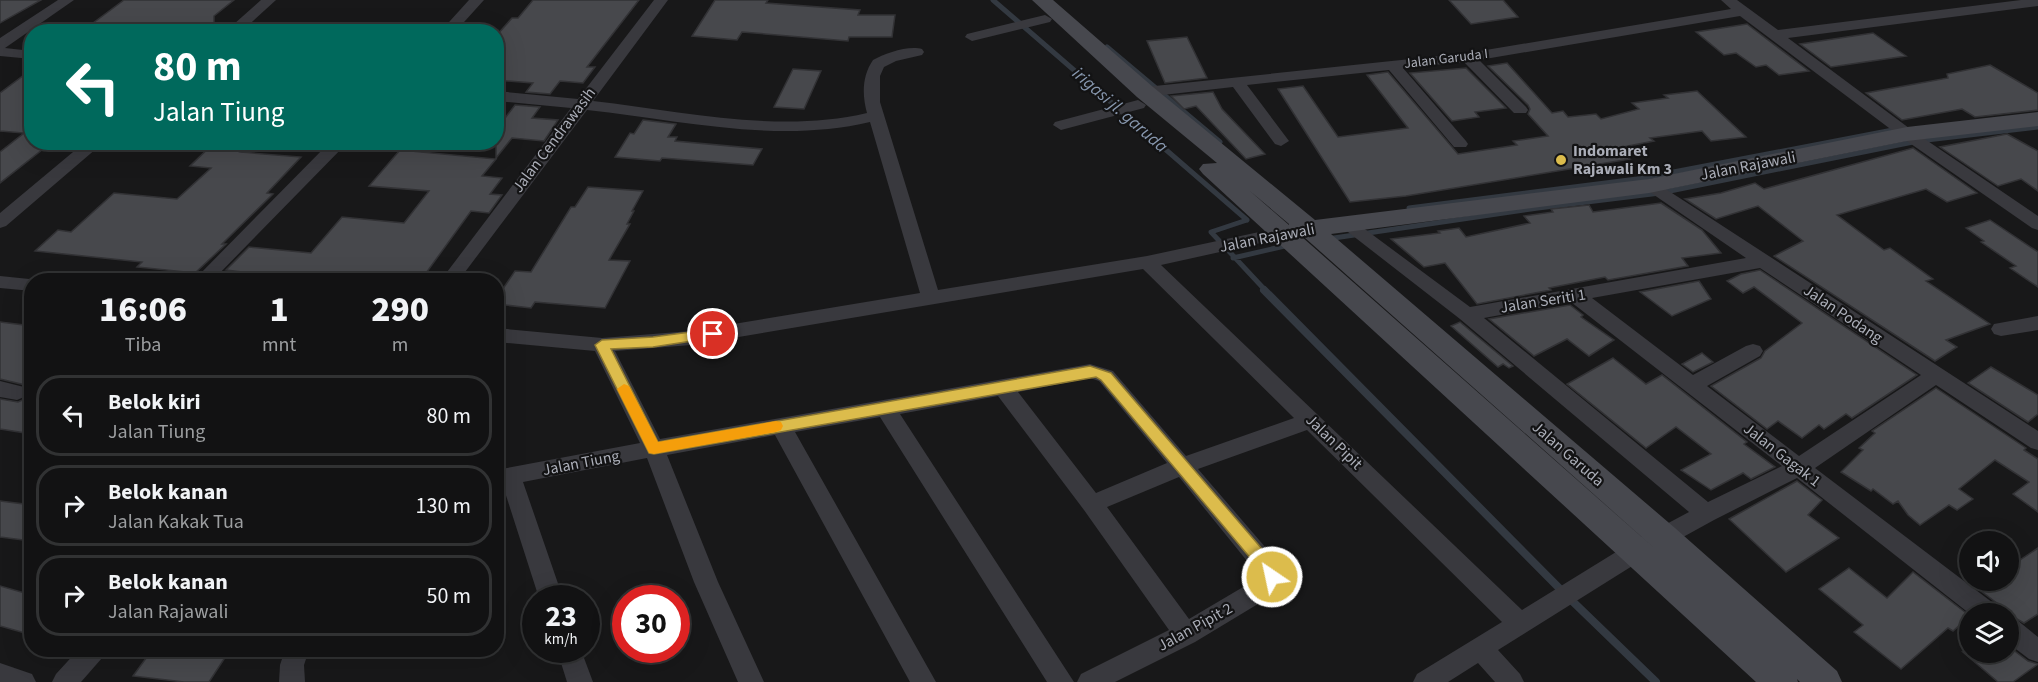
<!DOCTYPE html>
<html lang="id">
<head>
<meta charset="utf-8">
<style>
  body { margin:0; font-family:"Source Sans 3",sans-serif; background:#1b1b1c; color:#f1f3f6; height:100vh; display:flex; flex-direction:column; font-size:22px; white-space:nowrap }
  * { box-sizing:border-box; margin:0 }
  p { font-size:20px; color:#9c9ea0 }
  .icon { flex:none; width:33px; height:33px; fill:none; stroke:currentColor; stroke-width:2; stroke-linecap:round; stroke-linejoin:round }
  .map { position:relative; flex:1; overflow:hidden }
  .details { position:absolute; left:24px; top:273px; width:480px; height:384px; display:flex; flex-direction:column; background:#121213; border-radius:24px; box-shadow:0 6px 24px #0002,0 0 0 2px #313233 }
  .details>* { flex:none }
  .top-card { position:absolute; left:24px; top:24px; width:480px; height:126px; border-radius:24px; box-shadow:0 6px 24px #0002,0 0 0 2px #313233; background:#00695c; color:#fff; overflow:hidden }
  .controls { position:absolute; left:1959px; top:531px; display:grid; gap:12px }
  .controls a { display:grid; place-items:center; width:60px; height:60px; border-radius:50%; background:#121213; box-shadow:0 6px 24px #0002,0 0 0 2px #313233; font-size:30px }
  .speed { position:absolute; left:522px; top:585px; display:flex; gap:12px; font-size:30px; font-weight:700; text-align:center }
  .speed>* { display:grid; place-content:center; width:78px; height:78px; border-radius:50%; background:#121213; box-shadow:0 6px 24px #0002,0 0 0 2px #313233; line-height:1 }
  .speed small { font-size:15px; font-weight:400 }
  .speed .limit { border:9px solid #d22; background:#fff; color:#111 }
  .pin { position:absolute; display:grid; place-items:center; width:51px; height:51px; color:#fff; margin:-26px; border:3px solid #fff; border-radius:50%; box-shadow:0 2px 6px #0007 }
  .me { position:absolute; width:66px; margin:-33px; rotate:326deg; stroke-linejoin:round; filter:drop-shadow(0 0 4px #0008) }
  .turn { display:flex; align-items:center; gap:21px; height:126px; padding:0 30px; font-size:27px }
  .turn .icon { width:78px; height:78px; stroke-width:2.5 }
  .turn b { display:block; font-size:42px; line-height:51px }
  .eta { display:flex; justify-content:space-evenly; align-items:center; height:102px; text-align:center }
  .eta b { font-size:36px; font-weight:800; line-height:42px }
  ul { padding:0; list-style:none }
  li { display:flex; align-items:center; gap:18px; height:81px; margin:0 12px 9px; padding:0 18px; border:3px solid #313233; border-radius:24px }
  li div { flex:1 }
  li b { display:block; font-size:22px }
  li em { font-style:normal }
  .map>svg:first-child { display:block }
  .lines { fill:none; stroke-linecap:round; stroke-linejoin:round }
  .stream-far1 { stroke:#333941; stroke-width:5 }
  .stream { stroke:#333941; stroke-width:8 }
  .building { fill:#47484c; stroke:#323235; stroke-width:1.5 }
  .street { fill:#39393e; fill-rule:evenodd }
  .secondary { fill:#47484e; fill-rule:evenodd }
  .route { fill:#dcbc4c; stroke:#8f7a31; stroke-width:1.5 }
  .slow { fill:#f59e0b }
  .poi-dot { fill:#dcbc4c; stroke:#131314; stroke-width:2 }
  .labels { text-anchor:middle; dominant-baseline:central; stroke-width:4.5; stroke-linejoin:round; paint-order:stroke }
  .far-street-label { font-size:14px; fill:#abaeb8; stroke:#131314 }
  .street-label { font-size:16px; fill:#abaeb8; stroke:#131314 }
  .poi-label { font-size:16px; font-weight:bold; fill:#abaeb8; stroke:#131314; text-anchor:start }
  .water-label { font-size:18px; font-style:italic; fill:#8797ae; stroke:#131314 }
</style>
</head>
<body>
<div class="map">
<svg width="2038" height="682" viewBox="0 0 2038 682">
  <rect width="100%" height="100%" fill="#181819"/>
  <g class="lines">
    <path class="stream-far1" d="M993 0 1247 220
      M1107 47 1220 142
      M1409 208 1637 179 1898 129
      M1247 220 1211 232 1266 291
      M1327 239 1538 208 1660 193 1918 141 2038 127
      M1233 258 1289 245"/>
    <path class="stream" d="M1264 290 1566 595 1656 682"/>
  </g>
  <path class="building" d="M0 0H41L0 23Z
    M124 0H234L214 16V32H81Z
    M533 0H639L587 67H595L583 83 560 81 550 94 526 92 533 83 496 80V36L512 18H518Z
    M715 0H768L766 3 860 10 858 15H895L892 37H849L848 41 742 32 737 40 692 36Z
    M1449 0H1503L1518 17 1471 24Z
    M1747 24 1809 71 1779 75 1766 65 1756 67 1736 53 1724 55 1696 32Z
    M1873 33 1906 56 1831 67 1800 44Z
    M1187 37 1207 78 1165 83 1147 41Z
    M1507 63 1552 113 1563 111 1568 117 1596 114 1601 119 1639 109 1632 103 1668 98 1664 95 1697 91 1746 137 1711 141 1702 131 1650 138 1654 141 1618 148 1630 159 1406 196 1350 202 1278 89 1303 86 1338 137 1408 128 1367 75 1388 72 1458 154 1517 145 1513 141 1548 136 1528 114 1530 109 1528 105 1488 66Z
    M1990 65 2038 93V110L1975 117 1962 109 1902 120 1866 93 1948 78 1947 74Z
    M1466 68 1506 108 1475 112 1479 117 1452 121 1410 73Z
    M32 69V142H52L0 183V152L24 133 0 131V93Z
    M793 69 821 71 804 109 774 107Z
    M1213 92 1222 109 1265 154 1246 159 1196 106 1184 109 1171 96Z
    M515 105 540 107 532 118 558 120 544 141 512 138 496 158V130Z
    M643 120 676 124 668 137H677L675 141 762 149 753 165 662 158 660 161 615 157 630 133 634 134Z
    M2007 134 2038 151V191L2021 179 1998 186 1940 147Z
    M215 142H250L240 152 301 157 267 193 273 194 222 244H226L195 273 137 267 142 262 35 251 58 230 71 232 114 193 177 199 211 168 190 166Z
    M1913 148 1977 193 1947 202 1926 189 1837 215 1884 250 1890 248 1933 279 1926 281 1990 324 1946 340 1957 347 1935 361 1774 256 1803 241 1758 206 1716 219 1685 199 1721 193 1755 183 1764 189Z
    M400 150 496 159 482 176 502 178 490 194 502 195 489 213 471 211 421 280H284L264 278 267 275 226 270 249 247 311 253 342 217 404 223 429 191 369 186Z
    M588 187 643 191 632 211H634L627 224H630L609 260 630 261 605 308 535 302 531 308 496 304V299L515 271 531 272 571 207H575Z
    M1661 203 1702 230 1721 253 1682 258 1688 266 1608 280 1605 277 1549 288 1551 290 1477 304 1445 263 1424 267 1391 239 1440 233 1438 231 1459 228 1466 237 1530 223 1524 216 1553 212 1551 209 1589 205 1593 212Z
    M1990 220 2038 252V287L2010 268 2016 266 1981 242 1984 241 1966 228Z
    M1760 270 1917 375 1852 418 1846 414 1824 429 1819 425 1802 438 1778 421 1767 429 1711 386 1761 358 1765 351 1802 323 1754 287 1743 293 1727 281 1741 274Z
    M1699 281 1711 299 1672 316 1640 292Z
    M1570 305 1583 315 1581 317 1614 340 1589 356 1567 339 1534 356 1489 319Z
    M0 322 32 326V434L0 429V399L18 402 25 399 29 393 25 385 0 379Z
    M1460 322 1513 366 1509 368 1503 364 1498 367 1451 326Z
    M1702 353 1713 362 1693 372 1682 364Z
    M1613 358 1646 384 1662 375 1747 442 1744 444 1775 467 1751 479 1743 473 1711 490 1681 470 1711 454 1676 427 1646 448 1567 384Z
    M1991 367 2038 395V414L2028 422 1968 383Z
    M1936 388 2026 448 2024 450 2038 459V512L2013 494 2029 482 1995 460 1959 489 1973 499 1957 510 1949 505 1920 525 1908 515 1898 501 1893 504 1873 489 1871 491 1841 472 1863 450 1859 448 1875 433 1872 431Z
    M1797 481 1822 500 1808 515 1839 538 1786 572 1729 519Z
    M0 501 32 505V529L23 540 0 537Z
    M2038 548V614L2024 623 2008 614H2003L1998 604 1977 588 1989 580H2008L2011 566Z
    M1849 568 1887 598 1913 572 1970 616 1953 631 1948 628 1901 669 1854 632 1863 625 1819 589Z
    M0 586 32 595V635L0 626Z
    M2008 646 2028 661 2038 664 2013 682H1998L1963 652H2008Z
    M152 650H230L209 682H184L133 676Z"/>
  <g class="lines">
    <path class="street" d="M58 0H74L5 48 32 51V59L0 56V38Z
      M261 0H276L241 32H225Z
      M469 0H484L455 32H440Z
      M654 0H668L593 101C683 111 778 134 867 113 862 95 862 76 873 60 885 53 909 45 922 49L924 52 922 55 896 61 884 67 880 76V102L938 290 1147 256 1282 227 1288 229 1291 233 1288 237 1161 265 1522 610 1629 544 1689 512 1460 319 1339 225 1342 221H1354L1470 307 1746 258 1641 186 1643 182H1655L2038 431V450L2031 448 1936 385 1815 468 1997 606 2001 614H1970L1797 478 1714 520 1645 558 1498 650 1520 674 1524 682H1495L1478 663 1448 682H1413L1417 674 1502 622 1307 430 1198 469 1278 562 1284 577 1276 593 1195 642 1115 682H1077L1081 674 1169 630 1084 510 998 396 900 414 1074 682H1047L880 417 795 432 936 682H910L775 435 667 455 718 582 764 682H738L694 582 647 458 523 482 563 598H539L503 486 496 488V470L640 443 595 351 496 342V328L602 338 691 331 920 293 870 122C777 144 680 120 587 110L459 280H441L571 108 496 101V91L578 99ZM1760 268 1921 375 1799 456 1707 386 1760 356 1763 351 1760 346 1753 344 1746 346 1693 375 1592 298ZM1143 269 1294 418 1186 456 1113 371 1090 364 660 439 615 351 691 345ZM1571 302 1782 466 1708 502 1484 318ZM1090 378 1099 381 1167 463 1096 493 1018 392ZM1179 477 1260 577 1189 619 1107 507Z
      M1721 0H1737L1778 30 2021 0H2038V6L1788 38 1913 131 2038 216V230L2032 228 1901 137 1740 16 1479 60 1526 107 1528 110 1526 113H1514L1464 62 1403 68 1466 141 1468 144 1466 147H1454L1389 70 1247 85 1289 141 1281 146 1275 144 1233 87 1145 97 1137 92 1145 87 1468 53 1731 9Z
      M1045 15 1052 19 1050 22 972 41 965 37 967 34Z
      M1138 100 1146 105 1144 108 1061 130 1053 125 1055 122Z
      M85 142H104L6 226 0 228V213Z
      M330 142H348L213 280H194Z
      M0 276 39 280H32V291L0 288Z
      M2038 316V330L2001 336 1994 334 1991 329 1994 324Z
      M0 381 24 387 27 392 24 397 17 400 0 397Z
      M2008 617 2017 620 2038 637V662L2029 659 2008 643Z
      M78 650H105L102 658 81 682H52L56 674Z
      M285 650H309L304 665 305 682H279L280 665Z
      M557 650H581L593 682H567Z
      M0 663 32 674 36 682H0Z"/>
    <path class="secondary" d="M1032 0H1053L1153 87 1315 220 1649 179 1907 127 2038 112V126L1907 141 1649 193 1331 234 1675 528 1837 671 1842 682H1800L1797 679 1798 682H1756L1203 174 1199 169 1203 164 1217 163 1137 97ZM1250 191 1289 224V225ZM1302 237H1304L1661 554Z"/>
  </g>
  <path class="route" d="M713 329 720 334 718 337 653 347 611 349 658 442 1090 366 1111 373 1275 564 1280 577 1277 582 1272 584 1266 582 1262 572 1101 380 1096 377 654 454 649 453 595 345 602 340 653 337Z"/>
  <path class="slow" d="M624 384 629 386 658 442 776 421 781 422 783 426 781 430 776 432 654 454 649 453 617 389Z"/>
  <circle class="poi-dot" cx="1561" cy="160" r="6"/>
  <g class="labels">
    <g class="far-street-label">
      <text transform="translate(1446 59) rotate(-7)">Jalan Garuda I</text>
    </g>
    <g class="street-label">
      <text transform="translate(554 140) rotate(-53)">Jalan Cendrawasih</text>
      <text transform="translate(1748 166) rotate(-11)">Jalan Rajawali</text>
      <text transform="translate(1267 238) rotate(-11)">Jalan Rajawali</text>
      <text transform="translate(1543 301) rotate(-9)">Jalan Seriti 1</text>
      <text transform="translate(1843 314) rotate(34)">Jalan Podang</text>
      <text transform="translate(1334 442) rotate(44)">Jalan Pipit</text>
      <text transform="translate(1568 454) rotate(41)">Jalan Garuda</text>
      <text transform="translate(1782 455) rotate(38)">Jalan Gagak 1</text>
      <text transform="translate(581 463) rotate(-11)">Jalan Tiung</text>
      <text transform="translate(1195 627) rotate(-29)">Jalan Pipit 2</text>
    </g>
    <g class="poi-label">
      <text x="1573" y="151">Indomaret<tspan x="1573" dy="18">Rajawali Km 3</tspan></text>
    </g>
    <g class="water-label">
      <text transform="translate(1120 110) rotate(41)">irigasi jl. garuda</text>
    </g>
  </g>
</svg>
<div class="controls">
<a><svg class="icon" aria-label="sound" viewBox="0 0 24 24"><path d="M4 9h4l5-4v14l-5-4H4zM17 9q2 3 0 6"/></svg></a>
<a><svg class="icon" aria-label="layers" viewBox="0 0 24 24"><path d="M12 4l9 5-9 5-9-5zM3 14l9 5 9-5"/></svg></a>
</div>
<div class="speed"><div>23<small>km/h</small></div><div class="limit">30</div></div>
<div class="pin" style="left:713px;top:334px;background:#d93025"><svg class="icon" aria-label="arrive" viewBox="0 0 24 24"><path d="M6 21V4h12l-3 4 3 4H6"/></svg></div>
<svg class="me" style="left:1272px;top:577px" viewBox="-20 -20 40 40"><circle r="17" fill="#dcbc4c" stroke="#fff" stroke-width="3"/><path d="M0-11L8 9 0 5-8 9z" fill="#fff"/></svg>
<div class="top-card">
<div class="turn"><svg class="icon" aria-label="left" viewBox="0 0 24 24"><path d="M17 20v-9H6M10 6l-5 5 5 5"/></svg><div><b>80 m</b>Jalan Tiung</div></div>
</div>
<section class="details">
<div class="eta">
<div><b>16:06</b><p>Tiba</p></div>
<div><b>1</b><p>mnt</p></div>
<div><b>290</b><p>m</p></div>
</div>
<ul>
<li><svg class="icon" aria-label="left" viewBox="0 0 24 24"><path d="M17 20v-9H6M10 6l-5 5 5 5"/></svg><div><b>Belok kiri</b><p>Jalan Tiung</p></div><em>80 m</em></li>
<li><svg class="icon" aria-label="right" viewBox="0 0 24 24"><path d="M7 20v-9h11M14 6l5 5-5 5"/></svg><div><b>Belok kanan</b><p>Jalan Kakak Tua</p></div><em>130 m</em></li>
<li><svg class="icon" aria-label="right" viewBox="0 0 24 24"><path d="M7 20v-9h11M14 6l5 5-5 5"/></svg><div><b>Belok kanan</b><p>Jalan Rajawali</p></div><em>50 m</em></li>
</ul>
</section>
</div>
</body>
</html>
